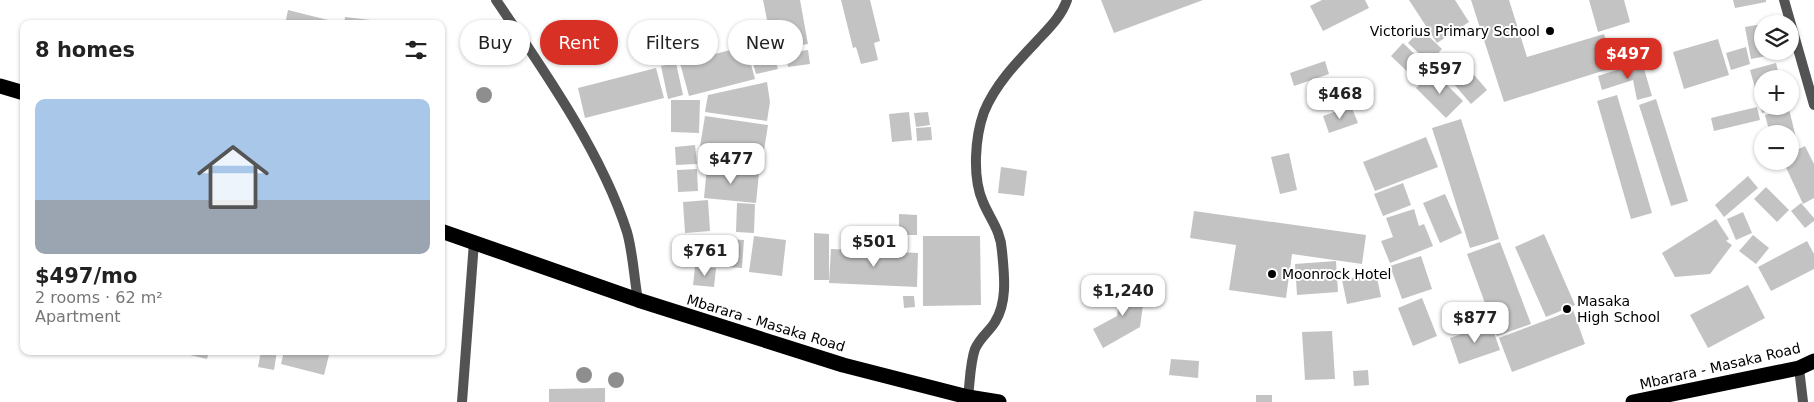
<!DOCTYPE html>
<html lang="en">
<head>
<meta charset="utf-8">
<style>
  body { margin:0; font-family:"DejaVu Sans",sans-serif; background:#f2f2f2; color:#222; height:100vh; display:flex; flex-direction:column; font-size:19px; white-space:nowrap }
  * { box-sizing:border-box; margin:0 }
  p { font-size:16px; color:#767676 }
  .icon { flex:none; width:28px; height:28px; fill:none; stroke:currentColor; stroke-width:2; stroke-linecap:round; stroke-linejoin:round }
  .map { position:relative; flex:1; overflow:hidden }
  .details { position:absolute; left:20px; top:20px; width:425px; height:335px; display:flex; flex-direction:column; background:#fff; border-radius:10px; box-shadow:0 1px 4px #0004 }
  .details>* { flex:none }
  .top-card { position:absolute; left:460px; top:20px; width:475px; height:45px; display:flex; gap:10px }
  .controls { position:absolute; left:1754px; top:15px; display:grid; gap:10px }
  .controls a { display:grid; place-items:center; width:45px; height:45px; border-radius:50%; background:#fff; box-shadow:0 1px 4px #0004; font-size:25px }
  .price { position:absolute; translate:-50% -42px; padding:0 11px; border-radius:10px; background:#fff; color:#222; font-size:16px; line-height:32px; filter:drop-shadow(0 1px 2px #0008) }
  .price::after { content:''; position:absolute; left:50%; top:30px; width:15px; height:11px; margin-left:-8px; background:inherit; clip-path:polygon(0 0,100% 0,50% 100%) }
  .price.current { background:#d93025; color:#fff }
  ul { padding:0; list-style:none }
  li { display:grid; align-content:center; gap:10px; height:265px; padding:0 15px }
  li span { display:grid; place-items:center; height:155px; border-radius:10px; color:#555 }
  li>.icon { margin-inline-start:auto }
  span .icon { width:90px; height:90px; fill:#fffc; stroke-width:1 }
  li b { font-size:21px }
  h2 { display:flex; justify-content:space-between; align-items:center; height:60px; padding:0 15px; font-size:21px }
  .pill { padding:0 18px; border-radius:22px; background:#fff; box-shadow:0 1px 4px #0004; font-size:18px; line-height:45px }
  .pill.current { background:#d93025; color:#fff }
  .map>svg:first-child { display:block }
  .building { fill:#c3c3c3 }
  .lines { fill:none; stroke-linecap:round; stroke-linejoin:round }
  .street { stroke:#535353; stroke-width:10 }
  .highway { stroke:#000; stroke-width:15 }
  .tree { fill:#8e8e8e }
  .poi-dot { fill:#000; stroke:#fff; stroke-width:2 }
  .labels { text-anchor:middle; stroke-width:4; stroke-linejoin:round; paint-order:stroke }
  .poi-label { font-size:14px; fill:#000; stroke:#fff; text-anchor:start }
  .street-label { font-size:14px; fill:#000; stroke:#fff }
</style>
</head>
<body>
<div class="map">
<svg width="1814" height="402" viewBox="0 0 1814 402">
  <rect width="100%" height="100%" fill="#fff"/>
  <!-- building -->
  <g class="building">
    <polygon points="763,0 800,0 808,44 773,50"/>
    <polygon points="841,0 870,0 880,41 874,43 878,60 861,64 856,47 853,48"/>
    <polygon points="1101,0 1203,0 1114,33"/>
    <polygon points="1322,0 1365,0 1369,8 1323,31 1310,6"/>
    <polygon points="1409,0 1455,0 1469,22 1437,43"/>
    <polygon points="1471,0 1509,0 1527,57 1604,34 1615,67 1504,102"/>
    <polygon points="1589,0 1624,0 1630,22 1598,32"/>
    <polygon points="1733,0 1766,0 1766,2 1735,8"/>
    <polygon points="288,10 332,21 331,24 285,24"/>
    <polygon points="345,17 397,23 397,24 344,24"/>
    <polygon points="1762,24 1762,51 1776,51 1777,54 1751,59 1745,27"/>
    <polygon points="1421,29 1442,49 1429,63 1408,43"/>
    <polygon points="1718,39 1729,75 1684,89 1673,52"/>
    <polygon points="1403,43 1429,68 1417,81 1391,56"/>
    <polygon points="746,46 755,79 689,96 680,63"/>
    <polygon points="1746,47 1750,64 1731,70 1726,53"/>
    <polygon points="808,50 810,64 788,67 786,53"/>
    <polygon points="773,54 778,69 756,74 752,60"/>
    <polygon points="1458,56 1487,90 1471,104 1441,69"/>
    <polygon points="1325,61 1329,74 1294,86 1290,73"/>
    <polygon points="1642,62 1652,96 1637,100 1633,80 1602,90 1598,76"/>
    <polygon points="676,63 683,95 668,99 661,66"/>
    <polygon points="1776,63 1780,79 1762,79 1762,106 1784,107 1762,113 1750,70"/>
    <polygon points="656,68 664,98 585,118 578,88"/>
    <polygon points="1434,72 1463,101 1446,118 1416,88"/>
    <polygon points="767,82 770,102 767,121 705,112 708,95"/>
    <polygon points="1617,95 1652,213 1631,219 1597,101"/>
    <polygon points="1656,99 1688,201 1671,206 1639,105"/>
    <polygon points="671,100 700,100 699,133 671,132"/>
    <polygon points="1351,106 1358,123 1329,133 1323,116"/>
    <polygon points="1757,107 1760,120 1714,131 1711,118"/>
    <polygon points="1789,109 1796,138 1790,139 1790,134 1770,134 1765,115"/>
    <polygon points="909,112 912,140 892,142 889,114"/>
    <polygon points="928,112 930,125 916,127 914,113"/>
    <polygon points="705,116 768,125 761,169 698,159"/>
    <polygon points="1461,119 1499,239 1470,248 1432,128"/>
    <polygon points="931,127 932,140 917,141 916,128"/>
    <polygon points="1426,137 1438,167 1375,191 1363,162"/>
    <polygon points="695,145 697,164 676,165 675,147"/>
    <polygon points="1805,146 1814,164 1814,198 1803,204 1783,161 1790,161 1790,153"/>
    <polygon points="1289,153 1297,190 1280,194 1271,157"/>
    <polygon points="707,167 759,173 756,203 704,198"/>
    <polygon points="1001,167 1027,171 1024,196 998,193"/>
    <polygon points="697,169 698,191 678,192 677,170"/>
    <polygon points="1748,176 1758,188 1724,217 1715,205"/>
    <polygon points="1403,183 1411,205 1383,216 1374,194"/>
    <polygon points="1766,187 1789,210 1777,222 1754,199"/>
    <polygon points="1445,194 1462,233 1440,243 1423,203"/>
    <polygon points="708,200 710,231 685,233 683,202"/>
    <polygon points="737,203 755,204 754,233 736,232"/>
    <polygon points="1801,203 1814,218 1814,221 1805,228 1791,211"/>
    <polygon points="1414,209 1419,226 1424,224 1433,246 1390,263 1381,241 1393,237 1386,218"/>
    <polygon points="1194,211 1366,235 1362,264 1292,254 1286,298 1229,290 1236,245 1190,238"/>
    <polygon points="1743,212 1752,233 1736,240 1727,219"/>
    <polygon points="899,214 917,215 917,235 899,235"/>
    <polygon points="1716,219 1729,239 1726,241 1732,245 1710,274 1675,277 1662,253"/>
    <polygon points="814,233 829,234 829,280 814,280"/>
    <polygon points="1544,234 1575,305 1546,317 1515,247"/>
    <polygon points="1753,235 1769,248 1756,264 1739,251"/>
    <polygon points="754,236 786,240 782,276 749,272"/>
    <polygon points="923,236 980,236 981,305 923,306"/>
    <polygon points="686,237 744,240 742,268 685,264"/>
    <polygon points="1807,241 1814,254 1814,269 1771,291 1758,267"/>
    <polygon points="1500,242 1531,324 1497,336 1467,254"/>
    <polygon points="831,249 918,253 917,287 829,283"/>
    <polygon points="1421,256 1432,289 1402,299 1390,266"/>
    <polygon points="1336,261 1338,292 1297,295 1295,264"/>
    <polygon points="695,267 716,268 714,287 693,285"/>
    <polygon points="1376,273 1381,297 1347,304 1342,280"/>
    <polygon points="1748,285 1765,318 1708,348 1690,315"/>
    <polygon points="1121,287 1145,290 1140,327 1103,348 1093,329 1117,316"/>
    <polygon points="903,296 914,296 915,307 904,308"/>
    <polygon points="1422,298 1437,336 1413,346 1398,308"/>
    <polygon points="1573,310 1585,344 1512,372 1499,338"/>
    <polygon points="1491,324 1500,350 1459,364 1450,338"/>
    <polygon points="1332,331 1335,379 1305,380 1302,332"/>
    <polygon points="191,351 209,351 207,359 190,355"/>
    <polygon points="261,351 277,351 274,370 258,367"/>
    <polygon points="284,351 308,354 309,351 330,351 324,375 281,364"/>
    <polygon points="1171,359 1199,361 1198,378 1169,375"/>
    <polygon points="1368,370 1369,385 1354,386 1353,371"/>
    <polygon points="605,388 605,402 549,402 549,389"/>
    <rect x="1256" y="395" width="16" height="7"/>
  </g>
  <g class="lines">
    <!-- street -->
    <g class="street">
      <path d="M496,0C543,69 602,153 627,232C633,253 634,278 638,300"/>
      <polyline points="1784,0 1814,105"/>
      <polyline points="1799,368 1803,402"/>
      <path d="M968,397C970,382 970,363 975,349C981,336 989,332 995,322C1008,302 1004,273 1002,251C1001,231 990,219 983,202C972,177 975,137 984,112C995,85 1016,63 1036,42C1049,28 1061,17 1067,0"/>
      <polyline points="462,402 474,242"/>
    </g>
    <!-- highway -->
    <g class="highway">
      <polyline points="0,86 24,93"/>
      <polyline points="441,231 638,300 843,365 968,397 999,402"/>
      <polyline points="1633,402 1799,368 1814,361"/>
    </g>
  </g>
  <!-- trees -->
  <g class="tree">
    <circle cx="484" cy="95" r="8"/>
    <circle cx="584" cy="375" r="8"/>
    <circle cx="616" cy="380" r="8"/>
  </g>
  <!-- markers -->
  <g class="poi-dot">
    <circle cx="1550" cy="31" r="5"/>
    <circle cx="1272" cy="274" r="5"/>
    <circle cx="1567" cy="309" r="5"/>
  </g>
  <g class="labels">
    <!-- poi labels -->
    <g class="poi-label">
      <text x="1540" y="36" text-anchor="end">Victorius Primary School</text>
      <text x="1282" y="279">Moonrock Hotel</text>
      <text x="1577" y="306">Masaka<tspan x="1577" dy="16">High School</tspan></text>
    </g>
    <!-- street labels -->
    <g class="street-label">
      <text transform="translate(766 323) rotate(17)" y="5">Mbarara - Masaka Road</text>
      <text transform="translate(1720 366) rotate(-13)" y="5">Mbarara - Masaka Road</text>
    </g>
  </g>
</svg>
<div class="controls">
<a><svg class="icon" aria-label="layers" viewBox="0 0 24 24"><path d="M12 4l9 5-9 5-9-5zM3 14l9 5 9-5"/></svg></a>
<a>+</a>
<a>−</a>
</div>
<b class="price current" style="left:1628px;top:80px">$497</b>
<b class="price" style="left:1440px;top:95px">$597</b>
<b class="price" style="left:1340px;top:120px">$468</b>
<b class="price" style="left:731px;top:185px">$477</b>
<b class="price" style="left:874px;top:268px">$501</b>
<b class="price" style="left:705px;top:277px">$761</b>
<b class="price" style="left:1123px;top:317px">$1,240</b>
<b class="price" style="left:1475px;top:344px">$877</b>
<div class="top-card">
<a class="pill">Buy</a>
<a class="pill current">Rent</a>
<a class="pill">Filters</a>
<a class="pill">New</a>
</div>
<section class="details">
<h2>8 homes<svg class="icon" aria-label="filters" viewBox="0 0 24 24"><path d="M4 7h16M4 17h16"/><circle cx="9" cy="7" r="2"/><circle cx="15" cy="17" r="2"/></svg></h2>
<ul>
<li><span style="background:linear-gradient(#a9c7e8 65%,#9aa5b1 0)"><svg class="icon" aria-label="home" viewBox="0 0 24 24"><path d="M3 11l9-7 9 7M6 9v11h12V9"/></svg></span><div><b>$497/mo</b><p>2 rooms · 62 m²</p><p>Apartment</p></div></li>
</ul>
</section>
</div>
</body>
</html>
